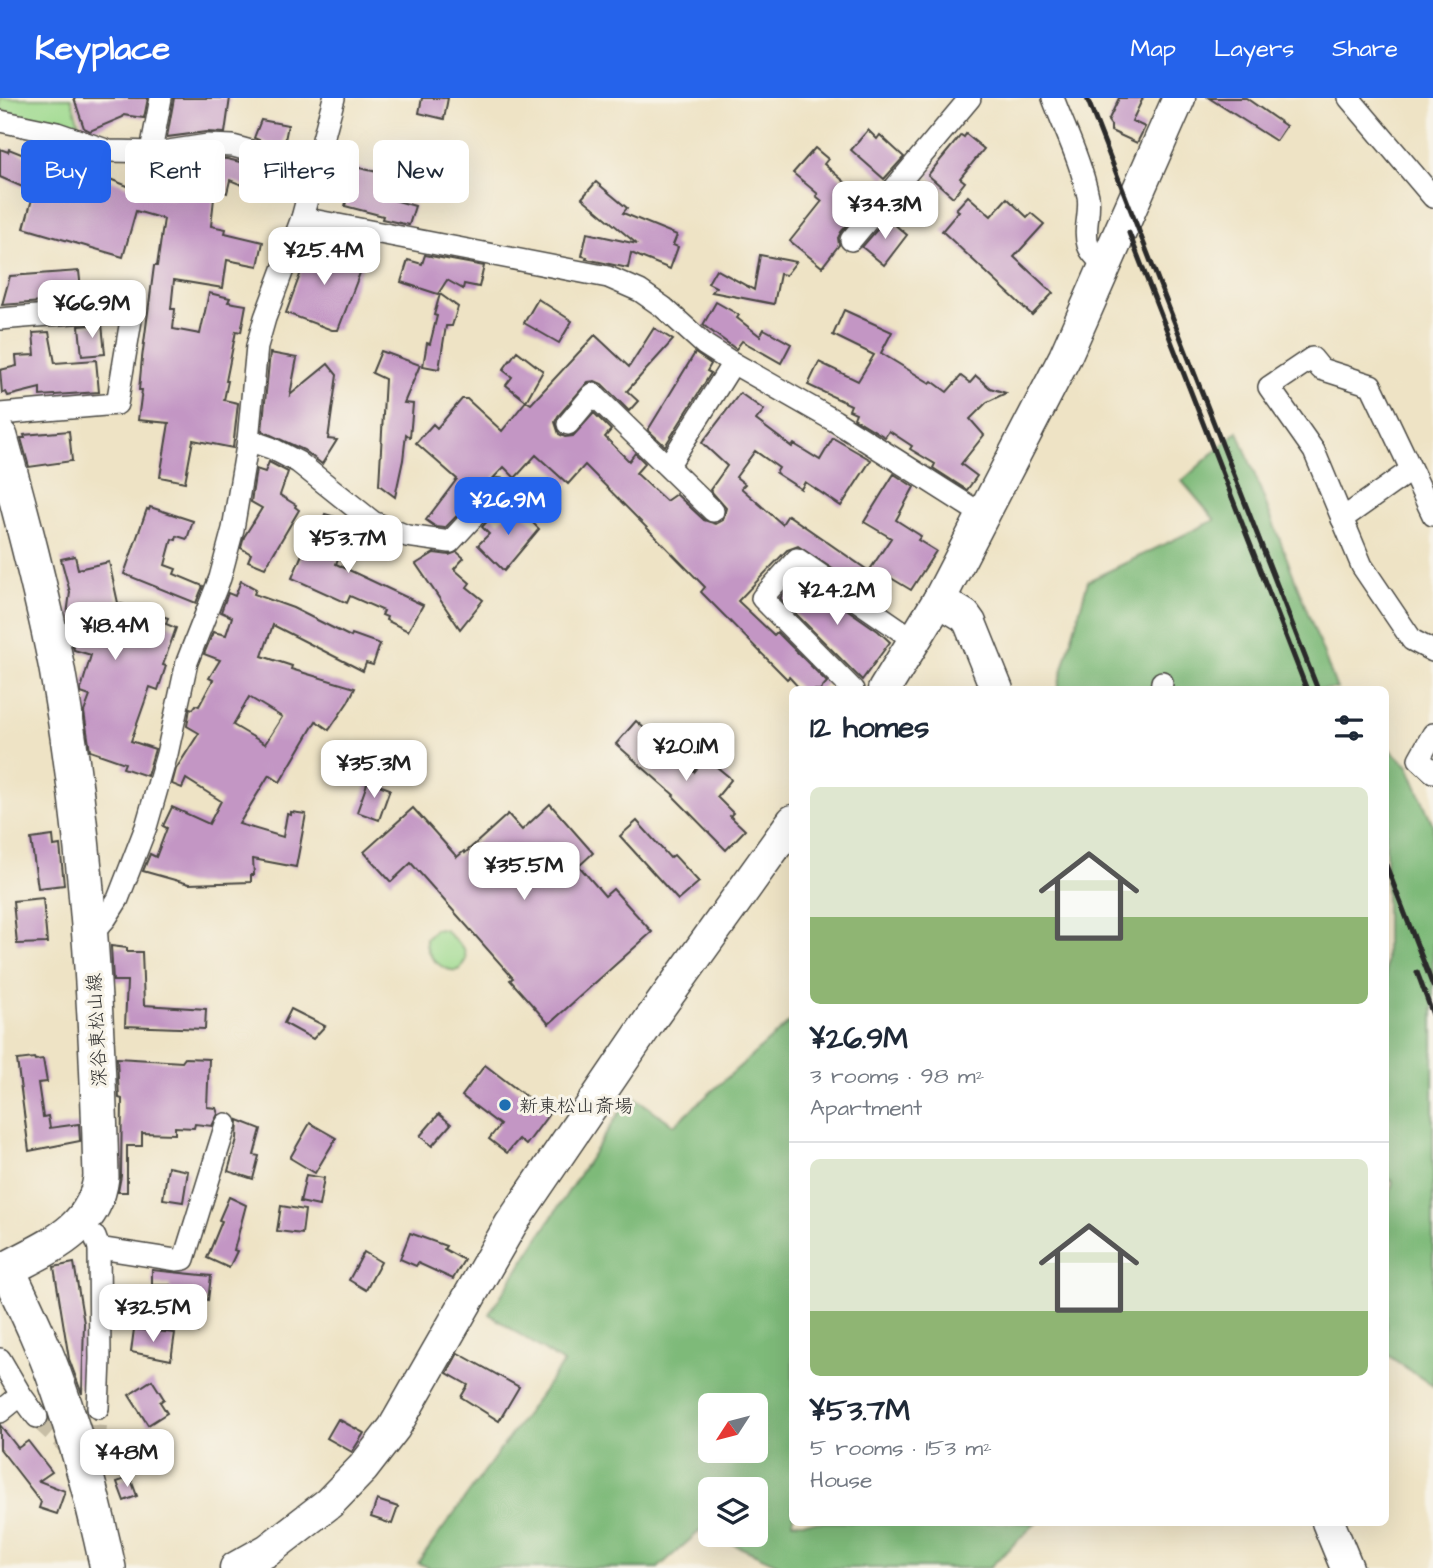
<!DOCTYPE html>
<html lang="en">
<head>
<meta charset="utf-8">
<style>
  body { margin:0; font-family:"Architects Daughter","Klee One",sans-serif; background:#f2f2f3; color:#1f2937; height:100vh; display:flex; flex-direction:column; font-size:26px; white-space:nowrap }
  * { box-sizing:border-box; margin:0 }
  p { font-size:23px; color:#747a83 }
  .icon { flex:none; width:38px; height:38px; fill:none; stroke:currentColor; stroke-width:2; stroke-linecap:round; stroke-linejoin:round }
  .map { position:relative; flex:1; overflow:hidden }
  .panel { position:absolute; left:789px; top:588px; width:600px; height:840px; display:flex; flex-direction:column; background:#fff; border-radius:10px; box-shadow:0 7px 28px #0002 }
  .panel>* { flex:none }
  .top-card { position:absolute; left:21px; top:42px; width:663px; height:63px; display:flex; gap:14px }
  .needle { width:46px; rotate:234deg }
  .fabs { position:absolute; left:698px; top:1295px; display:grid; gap:14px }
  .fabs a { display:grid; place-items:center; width:70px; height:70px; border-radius:10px; background:#fff; box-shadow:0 7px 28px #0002; font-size:35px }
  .price { position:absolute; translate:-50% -60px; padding:0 16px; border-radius:14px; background:#fff; color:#222; font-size:23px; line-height:46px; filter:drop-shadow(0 2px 4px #0008) }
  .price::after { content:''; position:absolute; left:50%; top:42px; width:21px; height:16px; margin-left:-10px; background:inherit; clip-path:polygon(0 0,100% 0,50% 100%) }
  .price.on { background:#2563eb; color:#fff }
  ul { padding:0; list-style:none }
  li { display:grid; align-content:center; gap:14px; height:371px; padding:0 21px }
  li+li { border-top:2px solid #e0e1e3 }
  li span { display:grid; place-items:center; height:217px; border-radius:10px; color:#555 }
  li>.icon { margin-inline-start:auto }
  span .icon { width:126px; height:126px; fill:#fffc; stroke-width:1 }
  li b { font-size:30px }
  h2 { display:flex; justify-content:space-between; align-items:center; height:84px; padding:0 21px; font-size:30px }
  .pill { padding:0 24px; border-radius:10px; background:#fff; box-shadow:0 7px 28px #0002; font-size:24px; line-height:63px }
  .pill.on { background:#2563eb; color:#fff }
  header { display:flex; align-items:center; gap:42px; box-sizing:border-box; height:98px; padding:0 35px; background:#2563eb; color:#fff }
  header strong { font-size:33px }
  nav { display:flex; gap:38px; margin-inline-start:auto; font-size:24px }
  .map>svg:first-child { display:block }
  .green { fill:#9eda8e; stroke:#64825c; stroke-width:2 }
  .forest { fill:#7eba79; stroke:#547252; stroke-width:2; fill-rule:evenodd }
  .building { fill:#c396c4; fill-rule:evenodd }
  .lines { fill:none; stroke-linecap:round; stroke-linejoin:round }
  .street-tunnel { stroke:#c7bea6; stroke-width:21; stroke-dasharray:21 10; stroke-linecap:butt }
  .street-casing { stroke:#484742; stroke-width:24 }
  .secondary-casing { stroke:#484742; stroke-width:35 }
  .primary-casing { stroke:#484742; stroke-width:38 }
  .street { stroke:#fff; stroke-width:21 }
  .secondary { stroke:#fff; stroke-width:32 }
  .primary { stroke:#fff; stroke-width:35 }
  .rail { stroke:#2b2b2b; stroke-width:5 }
  .poi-dot { fill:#1f6fb2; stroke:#f7f3e8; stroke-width:2.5 }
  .labels { text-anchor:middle; stroke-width:6; stroke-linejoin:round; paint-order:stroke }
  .street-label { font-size:19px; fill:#2b2b2b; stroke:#f7f3e8 }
  .poi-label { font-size:19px; fill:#2b2b2b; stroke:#f7f3e8; text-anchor:start }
</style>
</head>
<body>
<header>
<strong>Keyplace</strong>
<nav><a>Map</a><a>Layers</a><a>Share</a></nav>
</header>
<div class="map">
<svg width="1433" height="1470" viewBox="0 0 1433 1470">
  <rect width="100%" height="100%" fill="#f7f3e8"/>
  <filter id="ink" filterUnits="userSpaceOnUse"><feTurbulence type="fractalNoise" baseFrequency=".0143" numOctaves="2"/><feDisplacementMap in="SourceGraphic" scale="14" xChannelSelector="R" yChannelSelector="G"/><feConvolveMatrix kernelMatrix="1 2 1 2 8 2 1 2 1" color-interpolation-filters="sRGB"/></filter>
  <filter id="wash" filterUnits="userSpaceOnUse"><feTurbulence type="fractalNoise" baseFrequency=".00686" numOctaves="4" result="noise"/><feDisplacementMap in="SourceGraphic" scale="28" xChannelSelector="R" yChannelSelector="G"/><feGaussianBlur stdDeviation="1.57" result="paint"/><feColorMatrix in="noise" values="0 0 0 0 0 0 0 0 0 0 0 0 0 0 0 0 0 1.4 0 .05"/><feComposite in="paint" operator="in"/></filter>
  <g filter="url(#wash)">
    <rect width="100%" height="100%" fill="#eee3c5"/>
    <!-- green -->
    <g class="green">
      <polygon points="0,0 71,0 81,32 0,12"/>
      <path d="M435,831L445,832L464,851L466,861L460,871C445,877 424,858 426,841Z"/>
    </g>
    <!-- forest -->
    <g class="forest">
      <polygon points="1238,333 1337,591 1057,592 1088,483 1215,422 1182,383"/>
      <polygon points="1386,648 1408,668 1433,727 1433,1288 1386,1256 1386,1113 1393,1083 1386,1080"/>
      <path d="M793,921V1424L1036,1425L989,1470H786L713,1437H756V1391H710V1436L701,1432L658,1470H430L418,1465L563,1265L489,1216L631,997L674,1027ZM756,1307V1353H710V1307Z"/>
    </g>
    <g id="blocks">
      <!-- building -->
      <g class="building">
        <polygon points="74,0 148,0 144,20 124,17 123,19 90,33 84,30"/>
        <polygon points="174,0 230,0 225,35 206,34 167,39"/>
        <polygon points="422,0 448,0 444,21 419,15"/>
        <polygon points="1119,0 1143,0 1132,23 1145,29 1137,45 1111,33 1111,27 1108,23"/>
        <polygon points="1209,0 1246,0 1286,28 1276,43"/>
        <polygon points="261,22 288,27 283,52 254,40"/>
        <polygon points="868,32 877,41 880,37 904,59 884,81 851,52"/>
        <polygon points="966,36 984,51 960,80 965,84 953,99 928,77 961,37 964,39"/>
        <polygon points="815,50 828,61 824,66 867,103 841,134 838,140 839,147 822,169 790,143 822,103 816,98 818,96 793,75"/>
        <polygon points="0,51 8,54 9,51 46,66 64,70 64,66 82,70 130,89 172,101 183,64 209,60 227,61 249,66 282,79 274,100 230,82 227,95 215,91 211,128 226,131 225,135 263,144 258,168 227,162 223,190 174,182 171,211 175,211 173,231 200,236 209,195 230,200 228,204 246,207 241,234 236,233 226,283 228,283 224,302 238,305 233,350 193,342 185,384 160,379 169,325 138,322 142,292 139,292 142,260 154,168 157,168 164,121 136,113 123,159 24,130 34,94 0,79"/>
        <polygon points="355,69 386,76 385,79 392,80 387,100 415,108 409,127 382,121 383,118 345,108"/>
        <polygon points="596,84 627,110 623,115 677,137 673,147 678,149 670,171 631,155 628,170 586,161 587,159 582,158 587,135 637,146 582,100"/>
        <polygon points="968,98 991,118 1007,100 1027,119 1031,115 1044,126 1014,159 1053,195 1032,217 942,133 959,113 956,111"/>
        <polygon points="887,120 907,137 884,167 862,149"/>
        <polygon points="308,142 363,167 338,232 332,232 286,215 301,174 296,173"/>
        <polygon points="425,157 484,168 479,189 464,186 463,191 447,182 438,196 401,184 408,162 422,166"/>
        <polygon points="760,157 796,164 786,177 780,176 774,206 712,194 716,189 708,185 716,171 754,192"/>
        <polygon points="79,173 82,201 2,207 10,178"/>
        <polygon points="440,196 458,209 452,228 446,228 439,271 423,268 427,245 430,246 437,218 434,217"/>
        <polygon points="538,201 572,223 559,245 524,225"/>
        <polygon points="716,204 739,217 737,220 760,238 764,231 791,246 781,265 742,243 736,251 703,227"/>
        <polygon points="844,212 892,234 881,255 930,285 932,283 947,294 961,278 970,285 976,278 990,290 1006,295 987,304 970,321 984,337 961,366 977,378 967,392 933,370 935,366 910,351 912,348 889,333 885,339 854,320 856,315 849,312 851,307 808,287 819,264 858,283 874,257 833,237"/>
        <polygon points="102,226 105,256 82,258 79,228"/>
        <polygon points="654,230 673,242 627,293 638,303 629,313 602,286 595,283 588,284 558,318 555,324 559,336 565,339 573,338 594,315 611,332 605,339 629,363 635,355 645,365 636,375 666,403 676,396 704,422 716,426 723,422 726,410 710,392 727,368 702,345 740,295 764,312 756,322 792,349 794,346 820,362 833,340 871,362 841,408 805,384 801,391 776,375 779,370 755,353 736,379 745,386 741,390 782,426 788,417 869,473 891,440 864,424 894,376 914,389 896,422 921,438 918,442 936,453 911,492 891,480 878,501 798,448 787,452 738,503 774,537 777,534 827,584 820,592 801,592 789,579 787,581 701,494 705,489 585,367 568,386 536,357 515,380 504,369 445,430 436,429 426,422 457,381 416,345 433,326 437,330 462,301 467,301 502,333 526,303 506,287 512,279 503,272 517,253 543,273 526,303 531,306 595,237 629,269"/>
        <polygon points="49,234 55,265 96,262 99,294 40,298 40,290 8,298 6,294 2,295 0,272 17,268 16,258 35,257 33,235"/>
        <polygon points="381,253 420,267 404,305 413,306 410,339 406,336 403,362 395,399 379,387 385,281 372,275"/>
        <polygon points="270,255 297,260 290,297 328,266 337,277 328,341 337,342 322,366 304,352 262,333"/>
        <polygon points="695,255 711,266 707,273 711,275 665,348 648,332"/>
        <polygon points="69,333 72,363 29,369 21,340 25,340 24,337"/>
        <polygon points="269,364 288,374 280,397 296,407 295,409 299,412 265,470 248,463 251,456 241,450 244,439 262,410 251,404 256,371 265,374"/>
        <polygon points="515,407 539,431 504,473 478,447 489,436 482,429 492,418 499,424"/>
        <polygon points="150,409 193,423 187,441 177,438 176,442 172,441 165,467 176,471 174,476 203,488 196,505 124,476 147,411 149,412"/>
        <polygon points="325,416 352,424 336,466 423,507 408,533 386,522 387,519 382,517 384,513 350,498 347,505 292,480 316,423 321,426"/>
        <polygon points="457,454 464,460 454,471 470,485 467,489 483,502 460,531 416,466 434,455 449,457"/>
        <polygon points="75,458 78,471 109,464 118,505 168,520 166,526 176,530 163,567 166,568 158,592 150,589 131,643 155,651 147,678 123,670 125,665 90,653 84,614 90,598 81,595 81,591 91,557 74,552 72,544 78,523 70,522 70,517 67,517 70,494 61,461"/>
        <polygon points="799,478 878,533 890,544 862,582 780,500"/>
        <path d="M241,483L256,491L254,496L293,510L351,539L352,536L380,546L373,567L366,565L363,573L273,527L262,558L292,568L291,571L355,590L348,604L329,632L316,623L280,684L269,677L239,726L283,739L287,716L291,717V714L306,716L296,769L253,761L254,777H251V784L189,786L143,773L150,756L156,759L167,730L163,728L172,709L209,726L221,703L186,681L182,690L172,686L176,671L199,635L187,628L190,610L193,611L196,607L199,608L213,582L209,580L220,562L204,556L213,534L226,537L232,519L221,514L228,495L235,498ZM249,599L282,619L265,646L233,627Z"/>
        <polygon points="636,623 694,674 706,660 729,679 731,682 717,699 733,715 730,718 745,732 726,752 673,698 674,697 616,646"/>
        <polygon points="368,683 390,691 379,722 357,714"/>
        <polygon points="550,706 593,755 579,768 605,798 613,791 652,834 549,926 510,882 513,880 411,765 391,784 364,754 413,710 457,759 464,753 465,755 508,716 522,732"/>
        <polygon points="637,723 670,760 674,757 699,784 678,802 620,738"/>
        <polygon points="53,738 54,748 60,747 64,787 38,790 31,741"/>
        <polygon points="43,800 47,845 17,846 13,803"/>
        <polygon points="111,848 127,850 127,854 142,854 144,907 206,911 205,931 125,928 127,883 113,883"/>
        <polygon points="291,911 325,928 313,941 284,925"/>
        <polygon points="34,960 35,962 43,961 47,984 38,985 43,1019 48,1018 50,1030 79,1026 80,1043 29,1053 17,962"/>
        <polygon points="117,960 182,964 185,960 209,961 207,1009 216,1010 218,1016 212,1028 195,1026 194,1030 175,1029 175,1036 142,1035 142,1048 127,1048 127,1094 118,1094 121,1078 122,1001 119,1000"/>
        <polygon points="485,967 549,1016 526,1047 519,1041 507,1055 489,1041 500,1027 462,998"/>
        <polygon points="439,1016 451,1026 432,1048 420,1038"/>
        <polygon points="238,1022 261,1031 254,1057 259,1058 253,1081 228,1073 237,1041"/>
        <polygon points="310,1025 336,1040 315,1075 290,1060"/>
        <polygon points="168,1069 188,1073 183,1104 163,1101"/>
        <polygon points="306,1077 324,1080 319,1108 300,1104"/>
        <polygon points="229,1099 246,1107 234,1152 237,1153 229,1170 207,1160 222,1123 219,1122"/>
        <polygon points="281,1108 305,1112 302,1136 277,1133"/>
        <polygon points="410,1135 446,1148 444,1151 464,1162 453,1181 418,1165 416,1168 400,1161"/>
        <polygon points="364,1154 381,1164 366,1192 349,1182"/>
        <polygon points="74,1165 84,1225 82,1296 69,1261 54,1169"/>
        <polygon points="152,1172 211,1178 208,1202 203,1201 198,1234 164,1229 170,1187 152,1187"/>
        <polygon points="134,1231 175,1235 171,1262 131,1254"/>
        <polygon points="458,1255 519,1289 499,1323 461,1299 468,1287 447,1275"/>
        <polygon points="152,1282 164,1301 160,1304 167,1315 148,1327 129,1297"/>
        <polygon points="338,1321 364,1335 352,1354 327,1340"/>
        <polygon points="0,1327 18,1350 28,1343 52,1374 39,1383 65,1393 57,1416 39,1410 41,1404 0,1351"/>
        <polygon points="130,1379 137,1398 124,1403 117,1384"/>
        <polygon points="377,1402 398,1409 392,1426 371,1419"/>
      </g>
    </g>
  </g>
  <g filter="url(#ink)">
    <use href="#blocks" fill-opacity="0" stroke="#484742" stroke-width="2"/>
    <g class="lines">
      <!-- street-tunnel -->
      <polyline class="street-tunnel" points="37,1319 70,1349 86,1346 96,1333 98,1310"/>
      <!-- street casing -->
      <g class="street-casing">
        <g id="street">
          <path d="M1053,0C1065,32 1081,64 1088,98C1091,114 1083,132 1088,147C1091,156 1099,162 1106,167"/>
          <polyline points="1349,0 1433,99"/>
          <polyline points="0,23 57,35 109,53 162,54 208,47 233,48 251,53 314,78"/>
          <polyline points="151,53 161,0"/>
          <polyline points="302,120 608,179 640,193 663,209 705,247 733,265 835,323 983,417"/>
          <polyline points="851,142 970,0"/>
          <polyline points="0,221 133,210 117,306 0,316"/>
          <polyline points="568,326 593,296 713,413"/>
          <polyline points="248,342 271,350 298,364 373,424 407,438 450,444 499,391"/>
          <polyline points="668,368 733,265"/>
          <polyline points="1433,417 1371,287 1321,271 1312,260 1269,289 1314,353 1362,468 1412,542 1433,553"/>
          <polyline points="1342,421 1411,372"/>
          <polyline points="853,592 762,500 797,461 916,543"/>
          <polyline points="1161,592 1162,584"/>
          <polyline points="1433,636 1419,661 1433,674"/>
          <polyline points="91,837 106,820 118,801 146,729 167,656 187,564 220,480 233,431 248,342 257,248 265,220 302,120 334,0"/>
          <polyline points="95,1139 99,1150 100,1261 98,1310"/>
          <polyline points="99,1150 176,1162 184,1161 226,1026"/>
          <polyline points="0,1261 21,1297 0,1314"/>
          <polyline points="21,1297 37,1319"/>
        </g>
      </g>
      <!-- secondary casing -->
      <g class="secondary-casing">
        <g id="secondary">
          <polyline points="939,502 965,518 970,525 997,592"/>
          <polyline points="884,592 939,502 1065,259 1179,0"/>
          <polyline points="1328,1424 1347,1470"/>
          <polyline points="236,1470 268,1452 329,1405 363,1370 394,1330 511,1126 650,922 793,723"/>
        </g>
      </g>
      <!-- primary casing -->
      <g class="primary-casing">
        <path id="primary" d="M0,339C21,415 42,493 57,571C87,739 97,909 101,1079C95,1132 48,1149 7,1171C25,1209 44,1248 58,1289C79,1348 95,1409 108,1470"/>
      </g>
      <!-- street -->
      <use href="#street" class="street"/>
      <!-- secondary -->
      <use href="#secondary" class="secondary"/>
      <!-- primary -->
      <use href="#primary" class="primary"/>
      <!-- rail -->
      <g class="rail">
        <polyline points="1087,0 1318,592"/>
        <polyline points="1129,135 1307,592"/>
        <polyline points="1386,767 1433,888"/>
        <polyline points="1417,874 1433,917"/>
      </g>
    </g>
  </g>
  <!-- markers -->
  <circle class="poi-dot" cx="505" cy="1007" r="7"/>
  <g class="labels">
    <!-- street labels -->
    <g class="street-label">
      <text transform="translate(96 932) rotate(-93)" y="7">深谷東松山線</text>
    </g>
    <!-- poi labels -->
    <g class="poi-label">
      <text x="519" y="1014">新東松山斎場</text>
    </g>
  </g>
</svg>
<div class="fabs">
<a><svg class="needle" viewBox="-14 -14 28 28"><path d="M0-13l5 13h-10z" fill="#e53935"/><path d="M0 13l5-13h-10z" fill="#747a83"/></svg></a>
<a><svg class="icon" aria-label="layers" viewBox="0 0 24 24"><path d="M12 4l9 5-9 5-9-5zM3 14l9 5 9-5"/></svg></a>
</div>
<b class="price" style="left:885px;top:143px">¥34.3M</b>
<b class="price" style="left:324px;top:189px">¥25.4M</b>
<b class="price" style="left:92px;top:242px">¥66.9M</b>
<b class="price on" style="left:508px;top:439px">¥26.9M</b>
<b class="price" style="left:348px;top:477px">¥53.7M</b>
<b class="price" style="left:837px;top:529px">¥24.2M</b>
<b class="price" style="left:115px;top:564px">¥18.4M</b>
<b class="price" style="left:686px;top:685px">¥20.1M</b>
<b class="price" style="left:374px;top:702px">¥35.3M</b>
<b class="price" style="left:524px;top:804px">¥35.5M</b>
<b class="price" style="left:153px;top:1246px">¥32.5M</b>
<b class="price" style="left:127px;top:1391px">¥48M</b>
<div class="top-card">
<a class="pill on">Buy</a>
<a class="pill">Rent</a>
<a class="pill">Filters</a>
<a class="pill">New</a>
</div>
<section class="panel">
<h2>12 homes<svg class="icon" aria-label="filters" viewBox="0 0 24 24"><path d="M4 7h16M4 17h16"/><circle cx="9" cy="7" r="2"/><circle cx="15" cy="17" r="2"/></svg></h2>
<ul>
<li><span style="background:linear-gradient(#dfe7d0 60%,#8fb573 0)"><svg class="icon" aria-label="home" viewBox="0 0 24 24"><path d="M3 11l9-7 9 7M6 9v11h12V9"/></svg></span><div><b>¥26.9M</b><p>3 rooms · 98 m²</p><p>Apartment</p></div></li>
<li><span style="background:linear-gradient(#dfe7d0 70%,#8fb573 0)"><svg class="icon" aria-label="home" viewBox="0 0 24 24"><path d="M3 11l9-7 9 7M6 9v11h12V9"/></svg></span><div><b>¥53.7M</b><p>5 rooms · 153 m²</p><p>House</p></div></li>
</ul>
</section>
</div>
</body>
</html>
